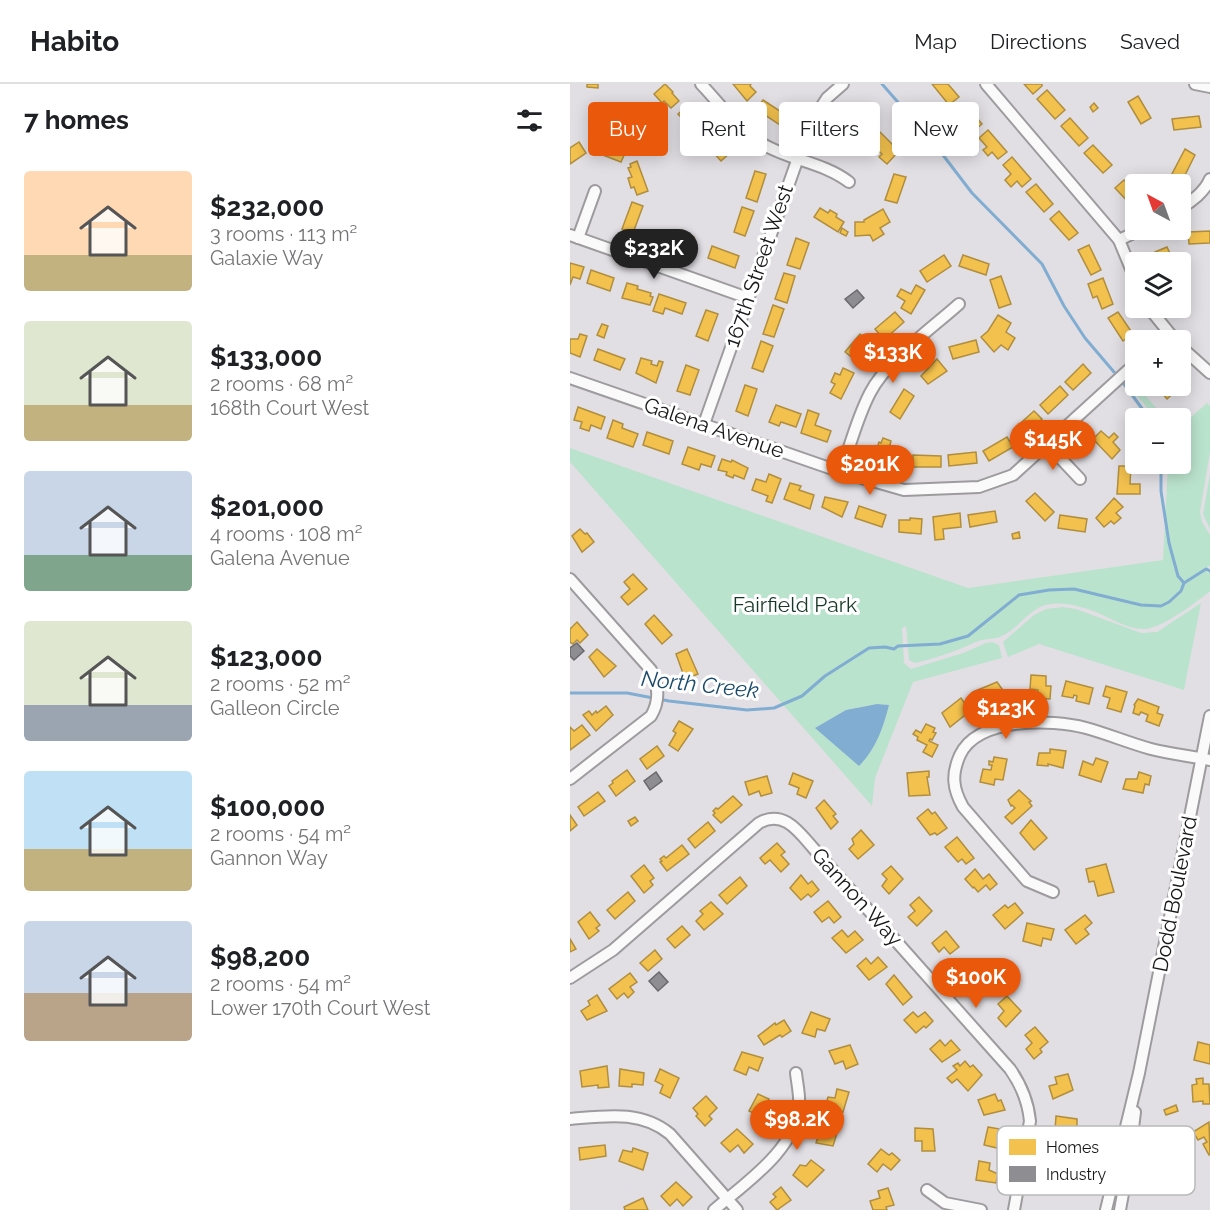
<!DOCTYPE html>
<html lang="en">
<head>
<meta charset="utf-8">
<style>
  body { margin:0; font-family:Raleway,sans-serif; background:#f6f6f6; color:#202124; height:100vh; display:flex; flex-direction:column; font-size:22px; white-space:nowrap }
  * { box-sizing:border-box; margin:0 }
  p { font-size:20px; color:#757577 }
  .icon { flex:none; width:33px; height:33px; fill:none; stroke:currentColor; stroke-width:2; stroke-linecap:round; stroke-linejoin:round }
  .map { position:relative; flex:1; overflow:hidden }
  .sheet { display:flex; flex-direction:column; background:#fff; width:570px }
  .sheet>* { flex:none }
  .guide { position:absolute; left:18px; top:18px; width:531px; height:54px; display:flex; gap:12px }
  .needle { width:39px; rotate:319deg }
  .fabs { position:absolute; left:555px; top:90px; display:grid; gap:12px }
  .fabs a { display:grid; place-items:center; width:66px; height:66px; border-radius:6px; background:#fff; box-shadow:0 3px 15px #0003; font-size:30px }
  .price { position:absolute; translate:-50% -51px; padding:0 14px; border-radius:21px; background:#ea580c; color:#fff; font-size:20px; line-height:39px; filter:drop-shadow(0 2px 3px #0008) }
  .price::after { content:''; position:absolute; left:50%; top:36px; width:18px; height:14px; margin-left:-9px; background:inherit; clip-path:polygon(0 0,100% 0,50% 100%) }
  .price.selected { background:#222; color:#fff }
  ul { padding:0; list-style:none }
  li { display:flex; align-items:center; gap:18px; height:150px; padding:0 24px }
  li span { display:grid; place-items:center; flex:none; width:168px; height:120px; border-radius:6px; color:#555 }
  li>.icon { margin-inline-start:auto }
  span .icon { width:72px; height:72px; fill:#fffc; stroke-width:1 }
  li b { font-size:26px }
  h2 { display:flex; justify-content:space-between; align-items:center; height:72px; padding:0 24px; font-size:26px }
  .tag { padding:0 21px; border-radius:6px; background:#fff; box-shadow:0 3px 15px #0003; font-size:21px; line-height:54px }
  .tag.selected { background:#ea580c; color:#fff }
  header { display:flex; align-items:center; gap:36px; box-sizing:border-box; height:84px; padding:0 30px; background:#fff; border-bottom:2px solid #e0e0e0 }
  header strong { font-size:28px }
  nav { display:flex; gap:33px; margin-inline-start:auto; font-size:21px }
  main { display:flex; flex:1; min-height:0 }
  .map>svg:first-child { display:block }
  .green { fill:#bae3cd; fill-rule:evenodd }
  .water { fill:#80add1 }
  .homes { fill:#f2c14e; stroke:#b08e3e; stroke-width:1.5 }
  .industry { fill:#8d8d92; stroke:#6a696d; stroke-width:1.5 }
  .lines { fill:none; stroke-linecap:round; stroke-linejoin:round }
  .stream { stroke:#80add1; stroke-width:3 }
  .minor-casing { stroke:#9d9b9e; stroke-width:14 }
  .minor { stroke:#fbfafb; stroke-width:10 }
  .labels { text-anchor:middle; stroke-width:6; stroke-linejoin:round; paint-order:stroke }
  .street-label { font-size:21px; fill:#171618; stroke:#fff }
  .park-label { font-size:21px; fill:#173927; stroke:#fff }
  .water-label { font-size:22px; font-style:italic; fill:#184a6c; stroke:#fff }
  .key { fill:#fff; stroke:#b9b9ba; stroke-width:1.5 }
  .key-label { font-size:16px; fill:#171618 }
</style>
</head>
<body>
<header>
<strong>Habito</strong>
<nav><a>Map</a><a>Directions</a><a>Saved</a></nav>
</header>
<main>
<section class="sheet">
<h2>7 homes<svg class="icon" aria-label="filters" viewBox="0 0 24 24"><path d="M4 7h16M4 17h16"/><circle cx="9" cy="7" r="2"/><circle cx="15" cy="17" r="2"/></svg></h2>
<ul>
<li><span style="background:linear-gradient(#ffd9b3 70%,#c2b280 0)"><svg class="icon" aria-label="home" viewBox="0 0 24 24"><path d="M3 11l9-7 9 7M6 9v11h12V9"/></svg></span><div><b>$232,000</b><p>3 rooms · 113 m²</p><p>Galaxie Way</p></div></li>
<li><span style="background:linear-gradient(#dfe7d0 70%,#c2b280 0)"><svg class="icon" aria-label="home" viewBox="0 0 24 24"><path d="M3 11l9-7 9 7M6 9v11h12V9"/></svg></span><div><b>$133,000</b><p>2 rooms · 68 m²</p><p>168th Court West</p></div></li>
<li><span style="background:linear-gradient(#c9d6e8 70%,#7fa58c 0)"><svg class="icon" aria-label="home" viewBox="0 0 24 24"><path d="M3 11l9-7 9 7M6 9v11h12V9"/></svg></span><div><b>$201,000</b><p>4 rooms · 108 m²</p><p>Galena Avenue</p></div></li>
<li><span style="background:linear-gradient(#dfe7d0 70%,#9aa5b1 0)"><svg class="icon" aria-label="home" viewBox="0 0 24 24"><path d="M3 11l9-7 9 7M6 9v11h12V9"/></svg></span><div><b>$123,000</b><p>2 rooms · 52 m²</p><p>Galleon Circle</p></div></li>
<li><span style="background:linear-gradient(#bfe0f5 65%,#c2b280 0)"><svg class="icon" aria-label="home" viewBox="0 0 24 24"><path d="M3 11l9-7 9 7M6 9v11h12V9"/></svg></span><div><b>$100,000</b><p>2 rooms · 54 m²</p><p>Gannon Way</p></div></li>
<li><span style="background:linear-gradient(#c9d6e8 60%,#b9a48a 0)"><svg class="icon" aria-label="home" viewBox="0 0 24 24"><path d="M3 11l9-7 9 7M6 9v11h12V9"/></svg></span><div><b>$98,200</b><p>2 rooms · 54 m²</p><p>Lower 170th Court West</p></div></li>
</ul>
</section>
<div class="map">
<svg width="640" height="1126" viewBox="0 0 640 1126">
  <rect width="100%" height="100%" fill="#e2dfe4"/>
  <!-- green -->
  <g class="green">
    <polygon points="560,294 595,334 586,334 556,299"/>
    <path d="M637,319L640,322V368L630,428L632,438L640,451V482H638L637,489L640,487V507C627,518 590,546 573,545C557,545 540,534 526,528C512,523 496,518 481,520C460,522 451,543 432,552C424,556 414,554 406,558C386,567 367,574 345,579L339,576L336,542L332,544L334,579L341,585L393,569L416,559L422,558L429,561L432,574L343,598L305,694L302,722L0,378V364L398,504L593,476L598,380H610L611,342ZM307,620L319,621L266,660L246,644L276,626Z"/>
    <polygon points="640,390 640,445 633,430"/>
    <polygon points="631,519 614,606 469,560 438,573 433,558 464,531 476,525 493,523 506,525 571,549 587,548"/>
  </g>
  <!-- water -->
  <path class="water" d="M307,620L319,621C313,644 306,665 289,682L245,644L276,626Z"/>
  <!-- homes -->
  <g class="homes">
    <polygon points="17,0 28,0 28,4 17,3"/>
    <polygon points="95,0 103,8 102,9 109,17 101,24 94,17 92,19 84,10"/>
    <polygon points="163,0 181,0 180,2 186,8 177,17"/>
    <polygon points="362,0 378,0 389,13 379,21"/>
    <polygon points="454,0 472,0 472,2 463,10"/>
    <polygon points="477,6 495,26 485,35 467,15"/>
    <polygon points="568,12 581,34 571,40 558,18"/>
    <polygon points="193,16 216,31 210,41 186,25"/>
    <polygon points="394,19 412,40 398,52 394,47 399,43 385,27"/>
    <polygon points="524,19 528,24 523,28 520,23"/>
    <polygon points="117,22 134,41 126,49 108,30"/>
    <polygon points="629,32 631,43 604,46 602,35"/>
    <polygon points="500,34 518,54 509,62 491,42"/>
    <polygon points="266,46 289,50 288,61 265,61"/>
    <polygon points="418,46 437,68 428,75 422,68 418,72 413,66 417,63 409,54"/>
    <polygon points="310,48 329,67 317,80 309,73 312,70 300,59"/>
    <polygon points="142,49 160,69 151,77 133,57"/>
    <polygon points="29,57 56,67 51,78 25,68"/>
    <polygon points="9,58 16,69 0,80 0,64"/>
    <polygon points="523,61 542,81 533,89 514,69"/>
    <polygon points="615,65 625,71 613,95 602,90"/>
    <polygon points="442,73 461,95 452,103 447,97 441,103 435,96 441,90 433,81"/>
    <polygon points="67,77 78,107 67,111 64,103 61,104 58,94 62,93 58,84 61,83 60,80"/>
    <polygon points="185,87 196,90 187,118 176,114"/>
    <polygon points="324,90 336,93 327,119 315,116"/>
    <polygon points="554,96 566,108 566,121 563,123 545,104"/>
    <polygon points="466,100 483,120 474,128 456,108"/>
    <polygon points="62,118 73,122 63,149 52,145"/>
    <polygon points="172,123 184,127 175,152 164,148"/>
    <polygon points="250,124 258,129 260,126 267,130 266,133 274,138 268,148 244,133"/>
    <polygon points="313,125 320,138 310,144 314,150 303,157 300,151 285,152 285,138 294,138 294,136"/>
    <polygon points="489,127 508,149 499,156 480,135"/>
    <polygon points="272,144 278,148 276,152 270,149"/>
    <polygon points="102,147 124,153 119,168 98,158"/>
    <polygon points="640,147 640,159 619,160 618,148"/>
    <polygon points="226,154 239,159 230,185 217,181"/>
    <polygon points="519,161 531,186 521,191 508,166"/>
    <polygon points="142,162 169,172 165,184 138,174"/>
    <polygon points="597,163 604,178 590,178 585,168"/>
    <polygon points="374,171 381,182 357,198 350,187"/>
    <polygon points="393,171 419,180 416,191 389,182"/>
    <polygon points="0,179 14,183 10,195 3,193 0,201"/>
    <polygon points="21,186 44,194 40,207 17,199"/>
    <polygon points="214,189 225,192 217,219 205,215"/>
    <polygon points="431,192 441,220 429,224 420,196"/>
    <polygon points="533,194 543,220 532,225 527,212 523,214 518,200"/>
    <polygon points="57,199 68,202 67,205 81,209 80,212 83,213 80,221 52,214"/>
    <polygon points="346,201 355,206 341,230 331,224 335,217 327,212 331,205 341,210"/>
    <polygon points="89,210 116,219 112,230 95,224 93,230 83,227"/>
    <polygon points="203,221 214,225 204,253 193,250"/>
    <polygon points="136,226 148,230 138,257 126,252"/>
    <polygon points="325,228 334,238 314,256 305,245"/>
    <polygon points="548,228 563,250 553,257 538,234"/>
    <polygon points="428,231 441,239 436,248 445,254 438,266 431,261 424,268 411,253 418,247"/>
    <polygon points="32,240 38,242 34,254 27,251"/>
    <polygon points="10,250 17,252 10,273 0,269 0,255 8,255"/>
    <polygon points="290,250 306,263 297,273 291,267 284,275 275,268"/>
    <polygon points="406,256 409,268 383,275 379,263"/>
    <polygon points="191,257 203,262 193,288 182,284"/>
    <polygon points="28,265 55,275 50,286 24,276"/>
    <polygon points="71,274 82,277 81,280 87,282 89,277 93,278 86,299 66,289"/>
    <polygon points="367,275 377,287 358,300 351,292"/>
    <polygon points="513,280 521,289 503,306 495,298"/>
    <polygon points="116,281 129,286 120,311 107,307"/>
    <polygon points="273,284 284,289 271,315 260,309 265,300 261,298 265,289 270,291"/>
    <polygon points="175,301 187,305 178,332 166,327"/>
    <polygon points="610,301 611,302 597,315 592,309 590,311 582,302"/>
    <polygon points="490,302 498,311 478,330 470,321"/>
    <polygon points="334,305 344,312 330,335 320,328"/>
    <polygon points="206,321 231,330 226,343 211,338 209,342 199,338"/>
    <polygon points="8,323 35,333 31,345 21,341 19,347 10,344 12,338 4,336"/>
    <polygon points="238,326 249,330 245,341 261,347 257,358 231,349"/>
    <polygon points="464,327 472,335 451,355 443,346"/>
    <polygon points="43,336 53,340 52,344 68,350 63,363 37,354"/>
    <polygon points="531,347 539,354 544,349 548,353 543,358 550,366 542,375 523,355"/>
    <polygon points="77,348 103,357 99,370 73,361"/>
    <polygon points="437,353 443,363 419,377 413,367"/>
    <polygon points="313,354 321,357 319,365 329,369 326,380 304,373 309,358 311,359"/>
    <polygon points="118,363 145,372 141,383 131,380 129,386 112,380"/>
    <polygon points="406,368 407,379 379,382 378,371"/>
    <polygon points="343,371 371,372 371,383 343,383"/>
    <polygon points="152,375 161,378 162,376 178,384 174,395 164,391 163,394 156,391 157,388 148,386"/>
    <polygon points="549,382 561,382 560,400 570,400 570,410 547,410"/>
    <polygon points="199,390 211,395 202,419 196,417 198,412 182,406 186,395 196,398"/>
    <polygon points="220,399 231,402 229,406 244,411 240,425 214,415"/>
    <polygon points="465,409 484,428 475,437 456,417"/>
    <polygon points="255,413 278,418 272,433 252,423"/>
    <polygon points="544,414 553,423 546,429 551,434 544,440 541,437 534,443 526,434"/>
    <polygon points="289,422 316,431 312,443 285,434"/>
    <polygon points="425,427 427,438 400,443 398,431"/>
    <polygon points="390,429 391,443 373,445 374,455 365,456 363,433"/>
    <polygon points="490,431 517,435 515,448 488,444"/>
    <polygon points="340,434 352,435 351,450 329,448 329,436 340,436"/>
    <polygon points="10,445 15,450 17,449 24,458 12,468 2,452"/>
    <polygon points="449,448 450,454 443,455 442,450"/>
    <polygon points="63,490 77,505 58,521 51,513 60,505 54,498"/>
    <polygon points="84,531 102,551 92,560 75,540"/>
    <polygon points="7,538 18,551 10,559 7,556 3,560 0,558 0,545"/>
    <polygon points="27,565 46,582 34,593 19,573"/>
    <polygon points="117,565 128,590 115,595 106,570"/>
    <polygon points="461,591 476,592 476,602 481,602 480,615 467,614 468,606 460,605"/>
    <polygon points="496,597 523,604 519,620 506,617 507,612 504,611 503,614 492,612"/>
    <polygon points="427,598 435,609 425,615 424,612 420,614 423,619 410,623 403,608"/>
    <polygon points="536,602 557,608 551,628 537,624 540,614 533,612"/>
    <polygon points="391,614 400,627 380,643 372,629"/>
    <polygon points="568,615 589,623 587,629 593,631 589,642 576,637 578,631 571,628 569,631 563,629 565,622 564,621"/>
    <polygon points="36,622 43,631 26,647 13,631 19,627 22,631 26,627 27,629"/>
    <polygon points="109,637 123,645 108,667 99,661 106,649 103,647"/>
    <polygon points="356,640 365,644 363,648 366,649 362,656 360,655 359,657 368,661 362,673 353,668 357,661 347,656 348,653 343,650 346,646 351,649"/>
    <polygon points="12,641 20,651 0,666 0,643 4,647"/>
    <polygon points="87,662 94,672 77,685 70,675"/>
    <polygon points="480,665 496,667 493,684 478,680 478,682 467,681 469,669 480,669"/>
    <polygon points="424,673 437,675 433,696 425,695 424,701 410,698 413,685 421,686 422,681 419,681 419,677 423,678"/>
    <polygon points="526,674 538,678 531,698 509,691 513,677 523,681"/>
    <polygon points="57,686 65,697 46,712 39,702 43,699 42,697"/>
    <polygon points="359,687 359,693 357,693 360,711 339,712 337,689"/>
    <polygon points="569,688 581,692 579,701 575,700 573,709 553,705 556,695 567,695"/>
    <polygon points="223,689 243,697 236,714 227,710 229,704 219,700"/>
    <polygon points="197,692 202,709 191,712 189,707 179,711 175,698"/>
    <polygon points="449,706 461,717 459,718 462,722 442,740 435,733 445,724 442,721 441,722 438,716"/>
    <polygon points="28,708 35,717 14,732 8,723"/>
    <polygon points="163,712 172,721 151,739 143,731 145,729 143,727 146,724 148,725"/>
    <polygon points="254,716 266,730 263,732 268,738 261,745 246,724"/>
    <polygon points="358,725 362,730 365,728 377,744 367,751 365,749 360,751 347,734"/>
    <polygon points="0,731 7,741 0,747"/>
    <polygon points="65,733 68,737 61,742 58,737"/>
    <polygon points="461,736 477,754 464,766 450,749"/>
    <polygon points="138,738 145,747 125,764 118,755"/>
    <polygon points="291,746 304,761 288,775 279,765 284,760 282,755"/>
    <polygon points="387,753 404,774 396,780 392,775 388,778 375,763"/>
    <polygon points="207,759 215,768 211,771 219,780 211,788 200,776 195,780 190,774"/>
    <polygon points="112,761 119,770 97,787 90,778 92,777 90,775 94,772 96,774"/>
    <polygon points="536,780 544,808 528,812 524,797 519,798 516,785"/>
    <polygon points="74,781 84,794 80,797 83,801 74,809 61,792"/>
    <polygon points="321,782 333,795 319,810 312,802 317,795 312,790"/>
    <polygon points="405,785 413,795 419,790 427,800 420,806 416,801 408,808 404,803 403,804 395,795"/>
    <polygon points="231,791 238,800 242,797 249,806 241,813 238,810 231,816 220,804"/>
    <polygon points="170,793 177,802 157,820 149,811"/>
    <polygon points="58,808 65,817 45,835 37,826"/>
    <polygon points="349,813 362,827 347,842 338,833 345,827 340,821"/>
    <polygon points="258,817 271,833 264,839 259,833 252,838 244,828"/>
    <polygon points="141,818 153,830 134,846 126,837 133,830 130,827"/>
    <polygon points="445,819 453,829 435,845 423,831 435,821 438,824"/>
    <polygon points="20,828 30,841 26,844 29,847 19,855 8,838"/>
    <polygon points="515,831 522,839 515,845 519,850 506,860 495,846"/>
    <polygon points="457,839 484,845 481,856 473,854 471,862 453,857"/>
    <polygon points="112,842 120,851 105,864 97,855"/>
    <polygon points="272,846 278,853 285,847 293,856 276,869 262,854"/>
    <polygon points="376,847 389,863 380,870 374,863 369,868 362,859"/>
    <polygon points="0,855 6,865 0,868"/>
    <polygon points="85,866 92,875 78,887 70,879"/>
    <polygon points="308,873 317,883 299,896 287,882 296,874 301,880"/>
    <polygon points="405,880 419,898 410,906 402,897 398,901 390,892"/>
    <polygon points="60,889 67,898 60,903 64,908 58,914 54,909 47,915 39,905"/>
    <polygon points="324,891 342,913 333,921 316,900"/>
    <polygon points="27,911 37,927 17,936 11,927 20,921 18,917"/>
    <polygon points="437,912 451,927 436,943 428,934 434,927 428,920"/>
    <polygon points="241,928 260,935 255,947 247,945 245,953 232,949"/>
    <polygon points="343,928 348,933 355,928 363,937 356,944 354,942 346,949 334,936"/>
    <polygon points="214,936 221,947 212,953 210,951 194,961 188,952 205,939 206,941"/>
    <polygon points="465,943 478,958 470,965 472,968 464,975 456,965 462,959 455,951"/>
    <polygon points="370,956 375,962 381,956 390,966 372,978 360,965"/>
    <polygon points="628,958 640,961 640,980 624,976"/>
    <polygon points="280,961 288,980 276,985 273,977 265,980 259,967"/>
    <polygon points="172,968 193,974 188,987 179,983 176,991 164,986"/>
    <polygon points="395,977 400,983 403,981 412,991 398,1007 387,995 382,999 377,994 387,986 383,982 388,979 390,982"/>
    <polygon points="37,982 39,1003 28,1004 28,1001 12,1003 10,987"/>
    <polygon points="50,985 74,989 73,1001 62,1000 62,1003 49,1002"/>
    <polygon points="90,985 109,994 100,1014 90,1009 93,1001 85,997"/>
    <polygon points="498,990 503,1006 483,1015 479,1002 487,1000 485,993"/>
    <polygon points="633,994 633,1000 639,1000 640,1020 633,1020 633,1017 623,1018 622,1001 627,1000 626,995"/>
    <polygon points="267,1005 279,1008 273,1028 255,1023 258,1013 265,1014"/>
    <polygon points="188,1010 199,1015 194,1025 202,1029 193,1047 184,1042 189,1032 179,1027"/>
    <polygon points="425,1010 428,1017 431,1016 435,1026 414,1031 408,1016"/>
    <polygon points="136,1012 147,1024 139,1032 142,1035 135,1042 126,1032 128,1030 123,1024"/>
    <polygon points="606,1021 608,1027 596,1031 594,1026"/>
    <polygon points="486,1032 507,1035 507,1055 495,1055 495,1046 485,1046"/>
    <polygon points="639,1038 640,1070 639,1071 633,1060 637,1058 634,1053 628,1056 623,1048"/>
    <polygon points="257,1040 266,1043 264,1048 267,1049 263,1062 246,1059 251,1045 255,1046"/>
    <polygon points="418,1043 436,1046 434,1056 429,1055 427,1064 414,1061"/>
    <polygon points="345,1044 363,1045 365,1067 352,1067 352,1057 345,1057"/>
    <polygon points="167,1045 183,1060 174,1069 168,1061 160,1068 151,1059"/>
    <polygon points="35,1061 36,1072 10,1076 9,1064"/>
    <polygon points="63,1064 78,1069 73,1086 49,1077 53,1066 62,1068"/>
    <polygon points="311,1065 319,1071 322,1069 330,1076 321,1086 313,1080 307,1088 298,1080"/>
    <polygon points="241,1076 254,1086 237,1103 223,1091 230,1081 236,1082"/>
    <polygon points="409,1077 420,1079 419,1086 428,1090 426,1099 406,1096"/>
    <polygon points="106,1098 122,1113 113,1122 107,1115 100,1122 91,1112"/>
    <polygon points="211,1103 221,1116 207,1126 200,1118 206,1113 203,1110"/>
    <polygon points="318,1104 324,1121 316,1123 317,1126 303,1126 300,1117 310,1114 308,1107"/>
    <polygon points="73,1114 78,1126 55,1126 54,1123"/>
  </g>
  <!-- industry -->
  <g class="industry">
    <polygon points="287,206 294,214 283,224 275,215"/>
    <polygon points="7,559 14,567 4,576 0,572 0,564"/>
    <polygon points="86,688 92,697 80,706 74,697"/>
    <polygon points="89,888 98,898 88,907 79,897"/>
  </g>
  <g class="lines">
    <!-- stream -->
    <g class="stream">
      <polyline points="312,0 363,58 402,109 472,180 494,222 515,254 544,288"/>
      <polyline points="554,300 579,334"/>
      <polyline points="591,380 591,407 599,459 608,492 614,499"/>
      <polyline points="0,609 57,609 99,617 177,626 204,624 232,612 255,592 299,564 315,563 324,565 328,562 370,560 398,552 449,511 479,506 504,505 571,521 591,522 599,518 611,507 614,499 636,485 640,487"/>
    </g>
    <!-- minor casing -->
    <g class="minor-casing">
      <g id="minor">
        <path d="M131,0C150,20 167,44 191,59C218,76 253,78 279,98"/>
        <polyline points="416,0 549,156 566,197"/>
        <polyline points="625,0 640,3"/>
        <path d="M610,124C622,118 635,107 640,95"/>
        <polyline points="0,151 178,214"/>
        <polyline points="8,154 25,107"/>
        <polyline points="549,156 570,146"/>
        <polyline points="579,224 605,256"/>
        <polyline points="610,262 640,289"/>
        <polyline points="0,294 271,388 334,406 409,403 443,391 566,279"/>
        <polyline points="134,340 240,40 257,14 273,0"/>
        <polyline points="477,360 510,395"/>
        <path d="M271,388C280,362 287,334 300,309C317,276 361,245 389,220"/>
        <path d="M0,495L81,586C89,602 90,617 81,632L0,695"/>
        <path d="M483,808L457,797L393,723C383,705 381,691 390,671C408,633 481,635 516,644C538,650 559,659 581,665C600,670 621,672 640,676"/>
        <path d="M0,894L43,866L189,739C214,725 229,748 244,765L440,985C452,1002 458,1017 460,1037L444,1126"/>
        <path d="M0,1035C36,1032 71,1026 100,1050L167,1126"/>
        <polyline points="357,1106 375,1119 411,1126"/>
        <path d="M144,1126C175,1099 226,1066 229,1021C230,1011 227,999 226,989"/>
        <polyline points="536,1126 569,989 640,632"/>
        <polyline points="550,1126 559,1077 565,1028"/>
      </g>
    </g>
    <!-- minor -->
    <use href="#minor" class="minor"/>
  </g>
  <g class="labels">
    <!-- street labels -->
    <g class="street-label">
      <text transform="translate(189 182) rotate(-71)" y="7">167th Street West</text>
      <text transform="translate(144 344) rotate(19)" y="7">Galena Avenue</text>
      <text transform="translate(605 810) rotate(-79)" y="7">Dodd Boulevard</text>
      <text transform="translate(287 813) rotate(48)" y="7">Gannon Way</text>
    </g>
    <!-- park labels -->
    <g class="park-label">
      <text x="225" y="528">Fairfield Park</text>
    </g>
    <!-- water labels -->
    <g class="water-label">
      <text transform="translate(130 600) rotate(6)" y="8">North Creek</text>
    </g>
  </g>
  <!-- legend -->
  <rect x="427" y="1042" width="198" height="69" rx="9" class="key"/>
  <rect x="439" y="1055" width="27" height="16" fill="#f2c14e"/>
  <rect x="439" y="1082" width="27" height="16" fill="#8d8d92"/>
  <g class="key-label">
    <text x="476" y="1069">Homes</text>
    <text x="476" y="1096">Industry</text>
  </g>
</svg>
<div class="fabs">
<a><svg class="needle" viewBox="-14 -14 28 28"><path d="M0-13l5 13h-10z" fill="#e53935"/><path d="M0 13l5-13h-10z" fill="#757577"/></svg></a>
<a><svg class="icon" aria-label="layers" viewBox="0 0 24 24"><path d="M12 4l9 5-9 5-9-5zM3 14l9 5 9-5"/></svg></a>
<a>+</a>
<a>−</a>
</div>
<b class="price selected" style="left:84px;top:196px">$232K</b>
<b class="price" style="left:323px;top:300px">$133K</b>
<b class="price" style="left:483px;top:387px">$145K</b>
<b class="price" style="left:300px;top:412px">$201K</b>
<b class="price" style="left:436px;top:656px">$123K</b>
<b class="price" style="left:406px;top:925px">$100K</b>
<b class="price" style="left:227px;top:1067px">$98.2K</b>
<div class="guide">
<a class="tag selected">Buy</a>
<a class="tag">Rent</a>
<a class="tag">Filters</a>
<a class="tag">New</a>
</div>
</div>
</main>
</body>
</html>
